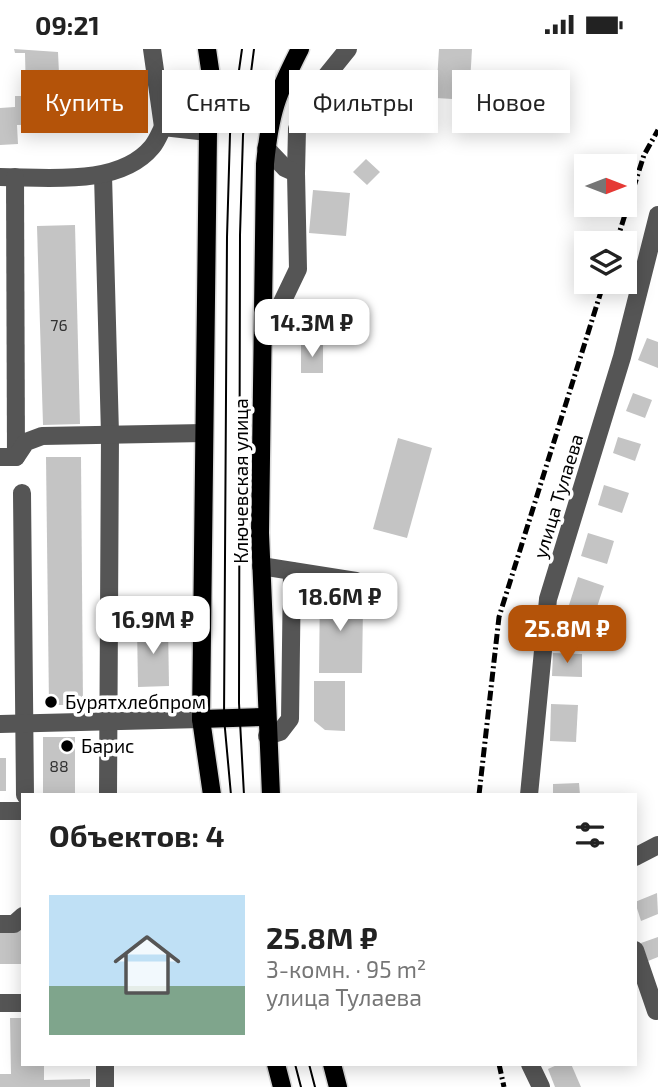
<!DOCTYPE html>
<html lang="ru">
<head>
<meta charset="utf-8">
<style>
  body { margin:0; font-family:"Exo 2",sans-serif; background:#f6f6f6; color:#222; height:100vh; display:flex; flex-direction:column; font-size:26px; white-space:nowrap }
  * { box-sizing:border-box; margin:0 }
  p { font-size:23px; color:#767676 }
  .icon { flex:none; width:38px; height:38px; fill:none; stroke:currentColor; stroke-width:2; stroke-linecap:round; stroke-linejoin:round }
  .map { position:relative; flex:1; overflow:hidden }
  .drawer { position:absolute; left:21px; top:744px; width:616px; height:273px; display:flex; flex-direction:column; background:#fff; border-radius:0px; box-shadow:0 4px 18px #0003 }
  .drawer>* { flex:none }
  .top-card { position:absolute; left:21px; top:21px; width:616px; height:63px; display:flex; gap:14px }
  .needle { width:46px; rotate:90deg }
  .fabs { position:absolute; left:574px; top:105px; display:grid; gap:14px }
  .fabs a { display:grid; place-items:center; width:63px; height:63px; border-radius:0px; background:#fff; box-shadow:0 4px 18px #0003; font-size:35px }
  .price { position:absolute; translate:-50% -60px; padding:0 16px; border-radius:14px; background:#fff; color:#222; font-size:23px; line-height:46px; filter:drop-shadow(0 2px 4px #0008) }
  .price::after { content:''; position:absolute; left:50%; top:42px; width:21px; height:16px; margin-left:-10px; background:inherit; clip-path:polygon(0 0,100% 0,50% 100%) }
  .price.on { background:#b45309; color:#fff }
  ul { padding:0; list-style:none }
  li { display:flex; align-items:center; gap:21px; height:175px; padding:0 28px }
  li span { display:grid; place-items:center; flex:none; width:196px; height:140px; border-radius:0px; color:#555 }
  li>.icon { margin-inline-start:auto }
  span .icon { width:84px; height:84px; fill:#fffc; stroke-width:1 }
  li b { font-size:30px }
  h2 { display:flex; justify-content:space-between; align-items:center; height:84px; padding:0 28px; font-size:30px }
  .chip { padding:0 24px; border-radius:0px; background:#fff; box-shadow:0 4px 18px #0003; font-size:24px; line-height:63px }
  .chip.on { background:#b45309; color:#fff }
  .status { display:flex; justify-content:space-between; align-items:center; height:49px; padding:0 35px; background:#fff; direction:ltr }
  .status svg { height:19px; fill:currentColor }
  .map>svg:first-child { display:block }
  .building { fill:#c4c4c4 }
  .lines { fill:none; stroke-linecap:round; stroke-linejoin:round }
  .major-casing { stroke:#dbdbdb; stroke-width:21 }
  .minor { stroke:#555; stroke-width:18 }
  .major { stroke:#000; stroke-width:18 }
  .tram { stroke:#000; stroke-width:2 }
  .rail { stroke:#000; stroke-width:5; stroke-dasharray:10 3.5 2 3.5; stroke-linecap:butt }
  .poi-dot { fill:#000; stroke:#fff; stroke-width:2.5 }
  .labels { text-anchor:middle; stroke-width:7; stroke-linejoin:round; paint-order:stroke }
  .number-label { font-size:16px; fill:#313131 }
  .street-label { font-size:19px; fill:#000; stroke:#fff }
  .poi-label { font-size:19px; fill:#000; stroke:#fff; text-anchor:start }
</style>
</head>
<body>
<div class="status"><b>09:21</b><svg viewBox="0 0 49 12"><path d="M0 12V9h3v3zM5 12V6h3v6zM10 12V3h3v9zM15 12V0h3v12zM26 1h20v11H26zM47 4h2v5h-2z"/></svg></div>
<div class="map">
<svg width="658" height="1038" viewBox="0 0 658 1038">
  <rect width="100%" height="100%" fill="#fff"/>
  <!-- building -->
  <g class="building">
    <polygon points="14,0 58,3 60,46 70,45 72,75 17,76 18,95 0,96 0,59 15,58 15,47 26,47 25,4 15,4"/>
    <polygon points="439,0 472,0 469,51 436,49"/>
    <polygon points="366,110 380,123 367,136 353,123"/>
    <polygon points="313,141 350,144 346,187 309,184"/>
    <polygon points="75,176 80,375 43,376 37,177"/>
    <polygon points="647,289 658,293 658,319 638,311"/>
    <rect x="301" y="296" width="22" height="28"/>
    <polygon points="633,344 652,351 645,369 626,362"/>
    <polygon points="618,388 641,395 635,412 613,404"/>
    <polygon points="398,389 432,399 407,489 373,480"/>
    <polygon points="46,408 81,408 83,656 49,656"/>
    <polygon points="604,436 629,444 622,464 598,456"/>
    <polygon points="588,484 614,492 607,515 581,507"/>
    <polygon points="578,528 604,537 595,564 569,556"/>
    <polygon points="320,539 349,539 349,557 363,557 362,624 319,624"/>
    <polygon points="137,577 168,577 169,637 138,638"/>
    <polygon points="553,604 582,605 582,628 552,627"/>
    <polygon points="314,632 345,632 345,682 325,681 314,672"/>
    <polygon points="551,655 578,656 576,693 550,692"/>
    <rect x="43" y="688" width="32" height="58"/>
    <rect x="0" y="709" width="6" height="33"/>
    <polygon points="579,734 580,746 553,746 553,735"/>
    <polygon points="657,844 658,865 641,872 635,853"/>
    <rect x="0" y="877" width="23" height="38"/>
    <polygon points="658,888 658,908 648,912 641,894"/>
    <polygon points="10,969 23,969 23,1015 44,1015 44,1031 90,1030 90,1038 0,1038 0,1025 11,1025"/>
    <polygon points="559,1015 571,1015 581,1038 555,1038 548,1020"/>
  </g>
  <g class="lines">
    <!-- major casing -->
    <g class="major-casing">
      <g id="major">
        <polyline points="207,0 212,34 208,83 201,670 212,746"/>
        <polyline points="201,670 266,668"/>
        <path d="M271,746L260,484L265,115C270,63 277,45 300,0"/>
        <polyline points="276,1015 282,1038"/>
        <polyline points="332,1015 338,1038"/>
      </g>
    </g>
    <!-- minor -->
    <g class="minor">
      <polyline points="152,0 163,78 208,83"/>
      <polyline points="296,124 297,80 315,41 348,0"/>
      <polyline points="103,126 110,385 108,746"/>
      <path d="M0,128C46,128 119,138 152,98C157,92 160,84 163,78"/>
      <polyline points="15,128 16,408"/>
      <polyline points="263,293 298,220 296,124 285,119 266,99"/>
      <polyline points="0,408 16,408 26,393 42,387 204,384"/>
      <polyline points="22,444 25,746"/>
      <polyline points="261,517 356,532"/>
      <polyline points="0,675 201,670"/>
      <polyline points="267,687 280,683 290,670 292,522"/>
      <polyline points="529,746 548,550 622,308 658,166"/>
      <polyline points="0,762 23,762"/>
      <polyline points="635,808 658,796"/>
      <polyline points="0,875 14,875 23,867"/>
      <polyline points="635,901 656,962"/>
      <polyline points="0,954 23,954"/>
      <polyline points="530,1015 541,1038"/>
      <polyline points="105,1038 105,1015"/>
    </g>
    <!-- major -->
    <use href="#major" class="major"/>
    <!-- tram -->
    <g class="tram">
      <polyline points="231,746 224,669 227,188 230,85 242,0"/>
      <polyline points="244,746 239,654 240,186 243,86 254,0"/>
      <polyline points="295,1015 301,1038"/>
      <polyline points="309,1015 315,1038"/>
    </g>
    <!-- rail -->
    <g class="rail">
      <polyline points="616,194 644,106 658,81"/>
      <polyline points="479,746 499,568 604,233"/>
      <polyline points="499,1015 504,1038"/>
    </g>
  </g>
  <!-- markers -->
  <g class="poi-dot">
    <circle cx="51" cy="653" r="7"/>
    <circle cx="67" cy="697" r="7"/>
  </g>
  <g class="labels">
    <!-- number labels -->
    <g class="number-label">
      <text x="59" y="282">76</text>
      <text x="59" y="723">88</text>
    </g>
    <!-- street labels -->
    <g class="street-label">
      <text transform="translate(241 432) rotate(-90)" y="7">Ключевская улица</text>
      <text transform="translate(558 447) rotate(-73)" y="7">улица Тулаева</text>
    </g>
    <!-- poi labels -->
    <g class="poi-label">
      <text x="65" y="660">Бурятхлебпром</text>
      <text x="81" y="704">Барис</text>
    </g>
  </g>
</svg>
<div class="fabs">
<a><svg class="needle" viewBox="-14 -14 28 28"><path d="M0-13l5 13h-10z" fill="#e53935"/><path d="M0 13l5-13h-10z" fill="#767676"/></svg></a>
<a><svg class="icon" aria-label="layers" viewBox="0 0 24 24"><path d="M12 4l9 5-9 5-9-5zM3 14l9 5 9-5"/></svg></a>
</div>
<b class="price" style="left:312px;top:310px">14.3M ₽</b>
<b class="price" style="left:340px;top:584px">18.6M ₽</b>
<b class="price" style="left:153px;top:607px">16.9M ₽</b>
<b class="price on" style="left:567px;top:616px">25.8M ₽</b>
<div class="top-card">
<a class="chip on">Купить</a>
<a class="chip">Снять</a>
<a class="chip">Фильтры</a>
<a class="chip">Новое</a>
</div>
<section class="drawer">
<h2>Объектов: 4<svg class="icon" aria-label="filters" viewBox="0 0 24 24"><path d="M4 7h16M4 17h16"/><circle cx="9" cy="7" r="2"/><circle cx="15" cy="17" r="2"/></svg></h2>
<ul>
<li><span style="background:linear-gradient(#bfe0f5 65%,#7fa58c 0)"><svg class="icon" aria-label="home" viewBox="0 0 24 24"><path d="M3 11l9-7 9 7M6 9v11h12V9"/></svg></span><div><b>25.8M ₽</b><p>3-комн. · 95 m²</p><p>улица Тулаева</p></div></li>
</ul>
</section>
</div>
</body>
</html>
